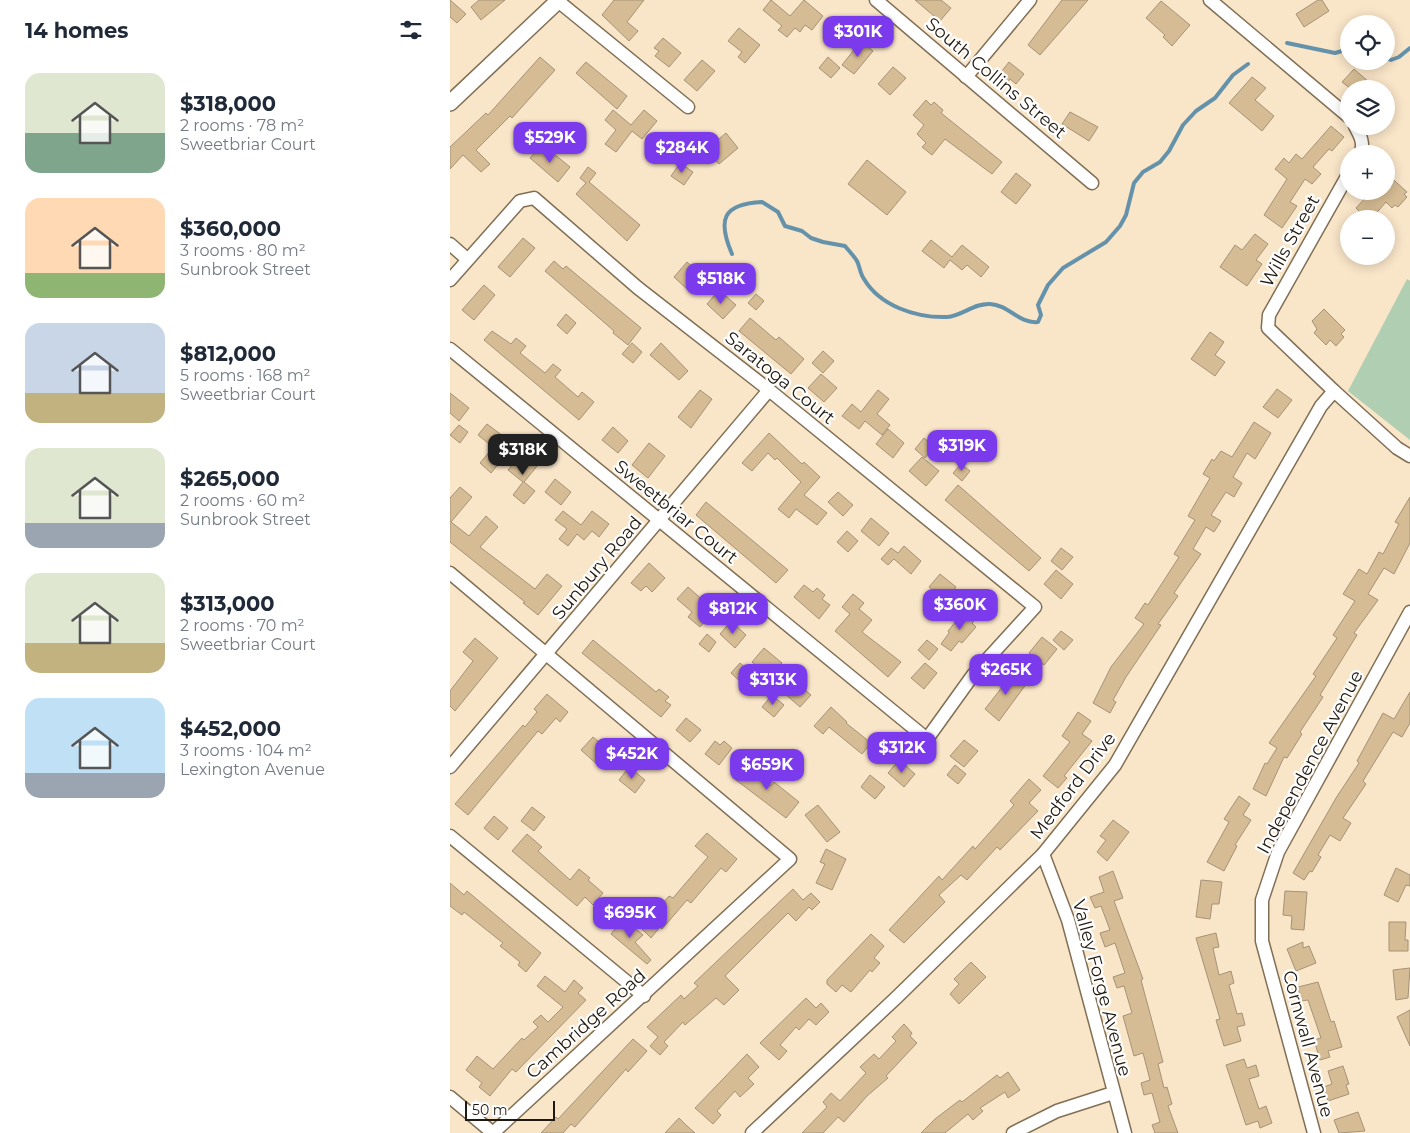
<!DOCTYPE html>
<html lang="en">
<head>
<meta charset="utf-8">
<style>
  body { margin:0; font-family:Montserrat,sans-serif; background:#f6f6f7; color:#1f2937; height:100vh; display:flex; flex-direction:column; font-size:19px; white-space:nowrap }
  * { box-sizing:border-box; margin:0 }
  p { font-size:16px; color:#747a83 }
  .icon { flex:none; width:28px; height:28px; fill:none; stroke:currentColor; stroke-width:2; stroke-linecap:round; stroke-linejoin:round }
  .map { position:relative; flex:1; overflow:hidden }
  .panel { display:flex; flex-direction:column; background:#fff; width:450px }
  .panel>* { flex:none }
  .tools { position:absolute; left:890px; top:15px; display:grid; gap:10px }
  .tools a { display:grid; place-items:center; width:55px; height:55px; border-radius:50%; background:#fff; box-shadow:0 2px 12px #0003; font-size:25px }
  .scale { position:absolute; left:15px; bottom:12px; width:90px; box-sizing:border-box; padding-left:5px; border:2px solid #20190f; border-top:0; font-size:14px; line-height:18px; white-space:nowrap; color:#20190f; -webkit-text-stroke:4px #fff; paint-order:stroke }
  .price { position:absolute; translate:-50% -42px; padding:0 11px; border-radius:10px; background:#7c3aed; color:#fff; font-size:16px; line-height:32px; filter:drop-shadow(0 1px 2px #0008) }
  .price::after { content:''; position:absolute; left:50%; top:30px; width:15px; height:11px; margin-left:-8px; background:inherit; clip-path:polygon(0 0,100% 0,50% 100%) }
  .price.active { background:#222; color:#fff }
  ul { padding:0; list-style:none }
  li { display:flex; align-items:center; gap:15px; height:125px; padding:0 25px }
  li span { display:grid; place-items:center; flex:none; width:140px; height:100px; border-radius:15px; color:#555 }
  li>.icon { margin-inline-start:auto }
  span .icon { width:60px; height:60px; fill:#fffc; stroke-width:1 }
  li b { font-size:21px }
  h2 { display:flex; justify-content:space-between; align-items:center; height:60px; padding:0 25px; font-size:21px }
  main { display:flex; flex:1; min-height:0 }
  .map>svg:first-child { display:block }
  .green { fill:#b0ceb2 }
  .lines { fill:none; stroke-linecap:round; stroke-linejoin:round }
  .stream { stroke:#6592ab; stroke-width:4 }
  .building { fill:#d6bc94; stroke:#a59277 }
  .minor-casing { stroke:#816f55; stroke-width:15 }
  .major-casing { stroke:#816f55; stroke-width:18 }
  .minor { stroke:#fff; stroke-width:12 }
  .major { stroke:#fff; stroke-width:15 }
  .labels { text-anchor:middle; stroke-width:4.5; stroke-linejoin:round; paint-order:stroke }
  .street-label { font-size:18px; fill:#20190f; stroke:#fff }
</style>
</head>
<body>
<main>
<section class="panel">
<h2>14 homes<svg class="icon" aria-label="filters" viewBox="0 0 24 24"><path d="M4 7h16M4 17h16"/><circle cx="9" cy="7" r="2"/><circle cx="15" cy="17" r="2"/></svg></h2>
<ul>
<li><span style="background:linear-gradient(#dfe7d0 60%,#7fa58c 0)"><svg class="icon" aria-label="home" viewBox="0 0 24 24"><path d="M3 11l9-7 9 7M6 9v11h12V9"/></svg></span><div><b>$318,000</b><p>2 rooms · 78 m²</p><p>Sweetbriar Court</p></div></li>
<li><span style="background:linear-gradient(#ffd9b3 75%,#8fb573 0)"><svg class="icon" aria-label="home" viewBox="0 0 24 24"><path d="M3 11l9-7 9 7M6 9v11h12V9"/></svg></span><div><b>$360,000</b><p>3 rooms · 80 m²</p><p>Sunbrook Street</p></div></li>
<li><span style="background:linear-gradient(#c9d6e8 70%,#c2b280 0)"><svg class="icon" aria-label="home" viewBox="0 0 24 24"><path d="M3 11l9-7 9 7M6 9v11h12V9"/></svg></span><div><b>$812,000</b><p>5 rooms · 168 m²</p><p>Sweetbriar Court</p></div></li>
<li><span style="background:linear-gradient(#dfe7d0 75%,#9aa5b1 0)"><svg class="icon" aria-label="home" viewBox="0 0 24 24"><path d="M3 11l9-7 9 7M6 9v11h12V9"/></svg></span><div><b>$265,000</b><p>2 rooms · 60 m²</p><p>Sunbrook Street</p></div></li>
<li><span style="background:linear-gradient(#dfe7d0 70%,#c2b280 0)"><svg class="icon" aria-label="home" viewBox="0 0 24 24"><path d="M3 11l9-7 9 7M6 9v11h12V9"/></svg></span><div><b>$313,000</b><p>2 rooms · 70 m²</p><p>Sweetbriar Court</p></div></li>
<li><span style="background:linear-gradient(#bfe0f5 75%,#9aa5b1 0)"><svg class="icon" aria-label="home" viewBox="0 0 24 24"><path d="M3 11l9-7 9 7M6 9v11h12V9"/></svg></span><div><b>$452,000</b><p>3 rooms · 104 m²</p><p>Lexington Avenue</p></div></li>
</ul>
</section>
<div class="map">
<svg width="960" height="1133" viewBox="0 0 960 1133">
  <rect width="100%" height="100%" fill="#f9e5c8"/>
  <!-- green -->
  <polygon class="green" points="957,279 960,281 960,440 898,391"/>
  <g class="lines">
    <!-- stream -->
    <g class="stream">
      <polyline points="837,43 885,53 899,49"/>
      <polyline points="936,58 941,60 949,57 960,48"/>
      <path d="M282,254C267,219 273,204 312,202L328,212L335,226L352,231L361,238L373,242L395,246C399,251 404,256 407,261C410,267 410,274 414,279C430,306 466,318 497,317C512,316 524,303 540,304C559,305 569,324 588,322L591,315L588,305L598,285L613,268L656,242L670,226L676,215L684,183L693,172L710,162L719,151L733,125L746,111L765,98L783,75L798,64"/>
    </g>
  </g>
  <!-- building -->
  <g class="building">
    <polygon points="0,0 16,14 7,23 0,17"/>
    <polygon points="29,0 55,0 31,20 21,7"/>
    <polygon points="164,0 194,0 177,22 188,31 179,41 152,15"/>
    <polygon points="321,0 340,16 354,0 373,16 362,30 355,25 350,32 345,28 337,37 328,30 332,26 313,10"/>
    <polygon points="465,0 491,0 501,8 490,21"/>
    <polygon points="612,0 638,0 590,55 578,45"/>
    <polygon points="868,0 872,0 879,11 854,27 846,14"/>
    <polygon points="711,1 740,25 722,46 713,37 715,35 696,18"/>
    <polygon points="289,28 310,45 295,63 288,57 292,52 278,41"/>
    <polygon points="213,38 231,53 219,67 205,56 209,51 204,48"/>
    <polygon points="411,41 423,51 404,74 392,65"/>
    <polygon points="90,57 105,70 62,118 60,116 26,150 40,164 31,172 13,155 0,169 0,147 36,113 38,115"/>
    <polygon points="378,57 390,68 381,78 369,68"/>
    <polygon points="252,60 265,71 247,91 234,80"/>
    <polygon points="136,62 177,96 167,109 126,73"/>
    <polygon points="559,62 574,74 566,84 560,79 554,87 545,80"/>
    <polygon points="443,67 456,78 440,95 428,84"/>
    <polygon points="904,69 927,89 901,89 892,82"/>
    <polygon points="802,77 816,88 805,100 824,116 812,131 779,103"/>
    <polygon points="476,100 481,105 484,102 493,110 491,113 552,162 542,174 495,139 482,155 472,147 476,143 467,134 474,125 463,115"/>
    <polygon points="163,110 181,125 194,110 207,121 192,139 182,131 166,152 155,144 166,130 155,120"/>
    <polygon points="620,112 648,127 639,141 612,124"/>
    <polygon points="881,126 894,137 882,151 879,149 863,167 871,174 862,184 855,179 840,202 847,206 832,228 814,215 837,179 825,169 834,158 839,163 846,154 852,159"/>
    <polygon points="276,133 288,148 269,164 256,150"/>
    <polygon points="90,147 101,157 104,154 120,167 108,182 80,158"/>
    <polygon points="417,160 456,192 437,215 398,184"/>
    <polygon points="230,163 243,172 234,185 221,176"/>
    <polygon points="138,167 146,173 139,182 190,225 177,241 126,194 136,183 130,178"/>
    <polygon points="566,173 581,185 566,204 551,192"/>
    <polygon points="936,173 957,192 954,194 957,197 948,207 945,205 942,208 936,202 921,219 917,219 906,208 917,196 916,191 936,191"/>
    <polygon points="805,234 818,244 806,260 812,264 797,286 770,267 785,245 792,250"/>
    <polygon points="73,238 85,248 60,277 48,267"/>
    <polygon points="481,240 502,257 512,245 539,267 531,277 517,265 512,270 500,260 494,268 472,251"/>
    <polygon points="104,261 113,269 116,266 191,328 178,345 163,333 164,331 95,271"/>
    <polygon points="237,262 251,275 238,290 224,277"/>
    <polygon points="34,285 45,295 24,320 12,310"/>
    <polygon points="269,290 286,305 273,319 257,304"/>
    <polygon points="306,294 314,301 306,310 298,303"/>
    <polygon points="874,309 895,330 891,334 894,337 886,346 880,340 876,345 864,333 867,329 862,321"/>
    <polygon points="116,314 126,323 117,334 107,325"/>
    <polygon points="300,318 326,340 329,337 354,359 341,374 289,331"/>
    <polygon points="42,331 61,344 66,338 76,346 70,353 95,373 103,364 111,370 105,377 128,397 132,392 144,402 129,420 34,340"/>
    <polygon points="760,332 774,342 765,355 775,362 765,376 741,359"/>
    <polygon points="182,343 192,352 183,363 172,354"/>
    <polygon points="211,343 238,371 229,380 200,355"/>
    <polygon points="373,351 384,361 373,373 362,363"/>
    <polygon points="371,374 387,388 374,402 358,388"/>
    <polygon points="827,389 842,400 828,418 813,407"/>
    <polygon points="250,390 262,399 241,428 228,417"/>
    <polygon points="428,390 439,399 427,414 440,425 432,435 415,421 409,429 392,416 402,404 411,412"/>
    <polygon points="0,393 19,408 9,421 0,413"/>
    <polygon points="804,422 821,433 805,459 797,453 783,477 792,483 784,497 776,492 761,515 771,521 764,532 756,527 743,549 751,554 724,593 728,596 708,624 711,625 676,677 663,700 666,702 660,713 643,703 661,667 694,624 685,618 695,603 698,605 729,557 724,554 745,520 738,516 760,478 753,474 762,459 764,461 771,451 782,457"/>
    <polygon points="37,424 53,436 44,448 28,435"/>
    <polygon points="9,425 18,432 10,443 0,435"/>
    <polygon points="163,427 178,441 168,453 152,440"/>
    <polygon points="438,429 454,443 443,458 426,444"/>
    <polygon points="319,433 352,464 354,462 370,477 354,495 377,513 367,525 346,509 339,518 328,509 351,482 327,458 325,460 318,453 302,471 292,463"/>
    <polygon points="474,438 484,447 475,458 465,449"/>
    <polygon points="199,443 215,456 198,478 182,465"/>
    <polygon points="40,451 51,461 41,473 30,463"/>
    <polygon points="73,452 88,465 74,482 85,491 74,504 63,495 73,482 58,470"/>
    <polygon points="472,457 489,471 476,486 459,471"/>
    <polygon points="511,464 520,471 512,481 503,473"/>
    <polygon points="105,479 121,492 111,505 95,492"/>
    <polygon points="508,485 591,558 579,571 495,500"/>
    <polygon points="10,487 22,497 1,522 19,536 36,516 48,527 30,547 85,589 97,574 112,586 88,615 73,603 75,602 0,542 0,498"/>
    <polygon points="388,492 403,505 393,516 378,502"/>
    <polygon points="960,497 960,543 944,574 934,568 918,594 928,600 904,633 907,635 870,695 873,697 850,732 852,734 837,758 834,757 816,796 803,789 815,763 817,764 827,748 819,743 866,676 863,674 887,638 883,635 905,601 893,594 909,569 917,574 929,552 933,554 949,524 945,522"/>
    <polygon points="256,502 338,570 326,583 246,515"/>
    <polygon points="113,511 131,525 142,511 159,524 149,537 142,531 134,540 127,534 118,546 109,539 117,529 105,520"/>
    <polygon points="421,518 439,533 429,546 411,531"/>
    <polygon points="397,531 408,541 398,552 387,542"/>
    <polygon points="454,546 471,561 461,574 444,559 438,565 431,559 441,548 448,553"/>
    <polygon points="611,548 623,557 612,570 601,561"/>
    <polygon points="199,563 215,578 202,592 196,586 191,591 181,583"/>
    <polygon points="606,570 623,584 611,599 594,584"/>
    <polygon points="490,574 506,587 496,600 479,587"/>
    <polygon points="354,585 363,592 367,588 375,595 372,599 380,605 369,619 344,597"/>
    <polygon points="238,587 264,610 250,627 238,617 242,612 227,599"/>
    <polygon points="403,594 414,603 409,609 422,620 412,632 451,662 438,677 385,631 400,614 392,607"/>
    <polygon points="515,610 526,619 522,623 526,627 512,643 509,641 501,651 491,644 499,633 498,631"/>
    <polygon points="281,621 296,635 285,648 270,634"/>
    <polygon points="611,631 623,640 614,650 603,640"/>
    <polygon points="257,634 266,642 259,652 249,644"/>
    <polygon points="592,637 607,649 594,665 579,653"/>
    <polygon points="25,638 48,658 5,711 0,706 0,691 23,661 13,652"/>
    <polygon points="143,640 206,692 209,689 219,697 215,701 221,705 211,717 132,653"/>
    <polygon points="477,640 488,649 479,660 468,650"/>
    <polygon points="314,648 332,663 319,677 302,662"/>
    <polygon points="290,663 302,673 293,684 281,673"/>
    <polygon points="475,663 487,673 474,689 461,678"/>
    <polygon points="564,672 577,683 549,721 535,709"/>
    <polygon points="344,681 361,695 350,707 334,693"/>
    <polygon points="960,692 960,723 952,737 943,732 913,781 916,784 893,818 901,823 890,841 880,835 868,855 871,857 862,872 860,871 854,880 843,873 886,798 909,763 907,761 933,713 944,719"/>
    <polygon points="97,694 118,712 110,722 106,718 92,734 88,731 18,815 5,804 73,725 75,727 87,712 84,709"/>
    <polygon points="322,695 334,705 324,717 312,707"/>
    <polygon points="381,707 397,722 396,723 421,743 412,754 379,727 373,734 364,726"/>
    <polygon points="628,712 641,721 632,734 642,741 614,776 617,778 608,788 593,776 620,742 612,736"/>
    <polygon points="236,718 251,730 240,742 226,730"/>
    <polygon points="143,737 161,752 149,766 131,750"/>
    <polygon points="514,740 528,751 514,767 500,756"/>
    <polygon points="265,741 270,745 274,741 282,748 269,765 255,754"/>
    <polygon points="449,760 465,774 454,787 438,773"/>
    <polygon points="293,764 320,786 324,782 349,802 336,818 282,777"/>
    <polygon points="505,765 516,774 508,784 497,775"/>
    <polygon points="179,767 195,780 185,793 169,780"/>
    <polygon points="420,775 435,787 425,799 411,787"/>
    <polygon points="579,779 591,790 579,803 588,811 550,850 547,847 517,880 511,875 489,895 495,902 454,943 439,930 489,876 492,880 523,846 525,849 564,805 560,801"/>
    <polygon points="789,796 800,804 793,815 801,820 785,845 787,846 774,871 757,862 779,822 774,819"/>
    <polygon points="368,805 390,832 377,842 355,815"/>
    <polygon points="82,807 95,817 84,831 71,821"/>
    <polygon points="44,816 58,828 48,840 34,828"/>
    <polygon points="663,820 679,832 657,861 647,852 656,840 650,836"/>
    <polygon points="257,833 287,859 276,872 271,868 241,903 237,900 212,929 210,927 201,938 191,928 219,896 223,898 258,857 245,846"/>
    <polygon points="77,834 92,847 88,851 120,880 129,869 140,878 138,880 153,893 143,905 135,897 127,906 62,851"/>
    <polygon points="376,849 396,859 382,890 366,883 375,864 370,862"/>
    <polygon points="946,868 960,875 960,886 956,885 948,902 934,895"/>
    <polygon points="663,871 673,898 664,901 693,979 691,980 713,1062 708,1064 714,1088 717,1087 722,1104 718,1106 728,1133 705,1133 702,1125 710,1122 702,1093 694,1095 691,1083 700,1080 693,1053 684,1056 673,1016 682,1013 674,986 667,988 663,977 675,973 665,943 655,947 650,933 660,930 651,906 645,908 640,897 654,892 649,877"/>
    <polygon points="751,880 772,882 769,904 762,904 760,919 746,917"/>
    <polygon points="0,883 14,895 17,891 91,953 76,972 68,965 70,962 50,946 53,943 14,912 12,915 0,906"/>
    <polygon points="343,889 353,900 361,893 370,902 362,910 359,907 346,921 338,913 275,976 289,990 274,1005 266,998 235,1025 233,1022 214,1042 218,1046 210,1055 200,1046 208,1037 197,1027 231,995 234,999 248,986 244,983"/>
    <polygon points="835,891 857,892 854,930 841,929 842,916 833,915"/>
    <polygon points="173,919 193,935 185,942 201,960 197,964 161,934"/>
    <polygon points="939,922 956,922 955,940 958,940 958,951 939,951"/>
    <polygon points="766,933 769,947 763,948 769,975 781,971 784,983 779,985 787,1014 792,1013 795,1025 787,1027 791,1041 774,1046 766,1020 770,1019 746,938"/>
    <polygon points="421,934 434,946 424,958 430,963 422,972 420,970 401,992 392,985 386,992 377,984 377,980"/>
    <polygon points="853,942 853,948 859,946 866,963 846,971 837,949"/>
    <polygon points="521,962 536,977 509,1004 500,994 509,984 504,979"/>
    <polygon points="960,968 958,998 946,1000 943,970"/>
    <polygon points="95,976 115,992 124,980 133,988 128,993 136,1000 66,1072 62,1069 40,1096 29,1087 32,1083 16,1070 27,1056 43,1069 72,1038 74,1040 88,1027 83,1022 91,1015 98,1022 113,1007 87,986"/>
    <polygon points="868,982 881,1022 884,1021 892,1047 878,1051 880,1057 870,1060 864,1040 871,1038 858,1000 851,1001 848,987"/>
    <polygon points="356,998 366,1008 371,1003 379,1012 366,1025 359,1019 349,1030 346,1027 330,1045 337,1051 329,1060 310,1043"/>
    <polygon points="960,1010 960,1046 947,1017"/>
    <polygon points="454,1024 462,1033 460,1036 467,1043 436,1076 438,1078 417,1096 394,1122 388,1117 373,1133 352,1133 377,1107 373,1102 381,1093 390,1101 416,1073 410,1067 424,1054 429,1059 446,1041 442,1037"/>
    <polygon points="183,1039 197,1051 178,1072 176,1069 125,1127 121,1124 113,1133 91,1133 106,1117 108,1119"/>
    <polygon points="297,1054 309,1067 298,1078 304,1084 290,1097 285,1091 267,1111 271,1115 263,1124 245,1108"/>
    <polygon points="794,1059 797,1068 806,1065 809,1076 799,1079 809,1109 816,1106 822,1123 810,1128 808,1121 796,1125 776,1065"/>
    <polygon points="893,1066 899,1084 896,1085 899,1094 878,1101 874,1087 882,1084 878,1071"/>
    <polygon points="558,1072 570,1090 558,1098 555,1092 530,1108 533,1111 523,1120 518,1114 495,1133 471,1133 485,1119 510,1100 512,1102 547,1075 550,1078"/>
    <polygon points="908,1112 915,1131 889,1133 884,1120"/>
    <polygon points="229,1118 236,1125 245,1133 215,1133"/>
  </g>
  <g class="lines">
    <!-- minor casing -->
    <g class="minor-casing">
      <g id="minor">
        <polyline points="426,0 642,183"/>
        <polyline points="760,0 899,117"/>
        <polyline points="108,1 238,107"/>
        <polyline points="516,77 580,0"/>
        <path d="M905,126C910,135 915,144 910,154"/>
        <polyline points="899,173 819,315 818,328 884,391 947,448 960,456"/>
        <polyline points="0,244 17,259"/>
        <polyline points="0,280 70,201 84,198 188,288 319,390 585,607 523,675 477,739 0,349"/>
        <polyline points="0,573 340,859 43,1133"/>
        <polyline points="0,767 319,390"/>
        <polyline points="0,836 194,996"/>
        <polyline points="593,854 618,920 675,1133"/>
        <polyline points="0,1097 43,1133"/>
        <polyline points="302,1133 447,997 593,854 665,765 871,406 884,391"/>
        <polyline points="563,1133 607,1111 663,1093"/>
        <polyline points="864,1133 812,941 812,900 828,852 960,612"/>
      </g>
    </g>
    <!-- major casing -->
    <g class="major-casing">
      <polyline id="major" points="0,103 109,0"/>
    </g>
    <!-- minor -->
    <use href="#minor" class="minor"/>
    <!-- major -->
    <use href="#major" class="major"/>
  </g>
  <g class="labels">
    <!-- street labels -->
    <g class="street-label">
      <text transform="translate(546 78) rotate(40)" y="6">South Collins Street</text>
      <text transform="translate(840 241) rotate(-61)" y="6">Wills Street</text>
      <text transform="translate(330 378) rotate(39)" y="6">Saratoga Court</text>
      <text transform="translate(226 512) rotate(39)" y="6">Sweetbriar Court</text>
      <text transform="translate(147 568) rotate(-50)" y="6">Sunbury Road</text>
      <text transform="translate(860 762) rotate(-62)" y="6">Independence Avenue</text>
      <text transform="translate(623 786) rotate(-53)" y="6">Medford Drive</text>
      <text transform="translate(652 988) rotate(75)" y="6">Valley Forge Avenue</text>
      <text transform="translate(136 1024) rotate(-42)" y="6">Cambridge Road</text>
      <text transform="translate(858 1044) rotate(75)" y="6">Cornwall Avenue</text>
    </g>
  </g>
</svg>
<div class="tools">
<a><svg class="icon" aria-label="locate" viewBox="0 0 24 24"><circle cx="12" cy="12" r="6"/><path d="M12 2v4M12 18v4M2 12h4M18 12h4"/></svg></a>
<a><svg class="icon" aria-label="layers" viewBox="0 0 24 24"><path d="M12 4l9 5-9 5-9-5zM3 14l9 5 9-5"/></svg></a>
<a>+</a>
<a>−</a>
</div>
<div class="scale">50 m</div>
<b class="price" style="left:408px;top:58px">$301K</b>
<b class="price" style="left:100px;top:164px">$529K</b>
<b class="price" style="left:232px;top:174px">$284K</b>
<b class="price" style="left:271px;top:305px">$518K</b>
<b class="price" style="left:512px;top:472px">$319K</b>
<b class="price active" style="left:73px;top:476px">$318K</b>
<b class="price" style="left:510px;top:631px">$360K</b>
<b class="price" style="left:283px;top:635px">$812K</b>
<b class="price" style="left:556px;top:696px">$265K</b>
<b class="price" style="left:323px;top:706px">$313K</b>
<b class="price" style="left:452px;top:774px">$312K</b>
<b class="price" style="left:182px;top:780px">$452K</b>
<b class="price" style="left:317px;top:791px">$659K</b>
<b class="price" style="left:180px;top:939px">$695K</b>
</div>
</main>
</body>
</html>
